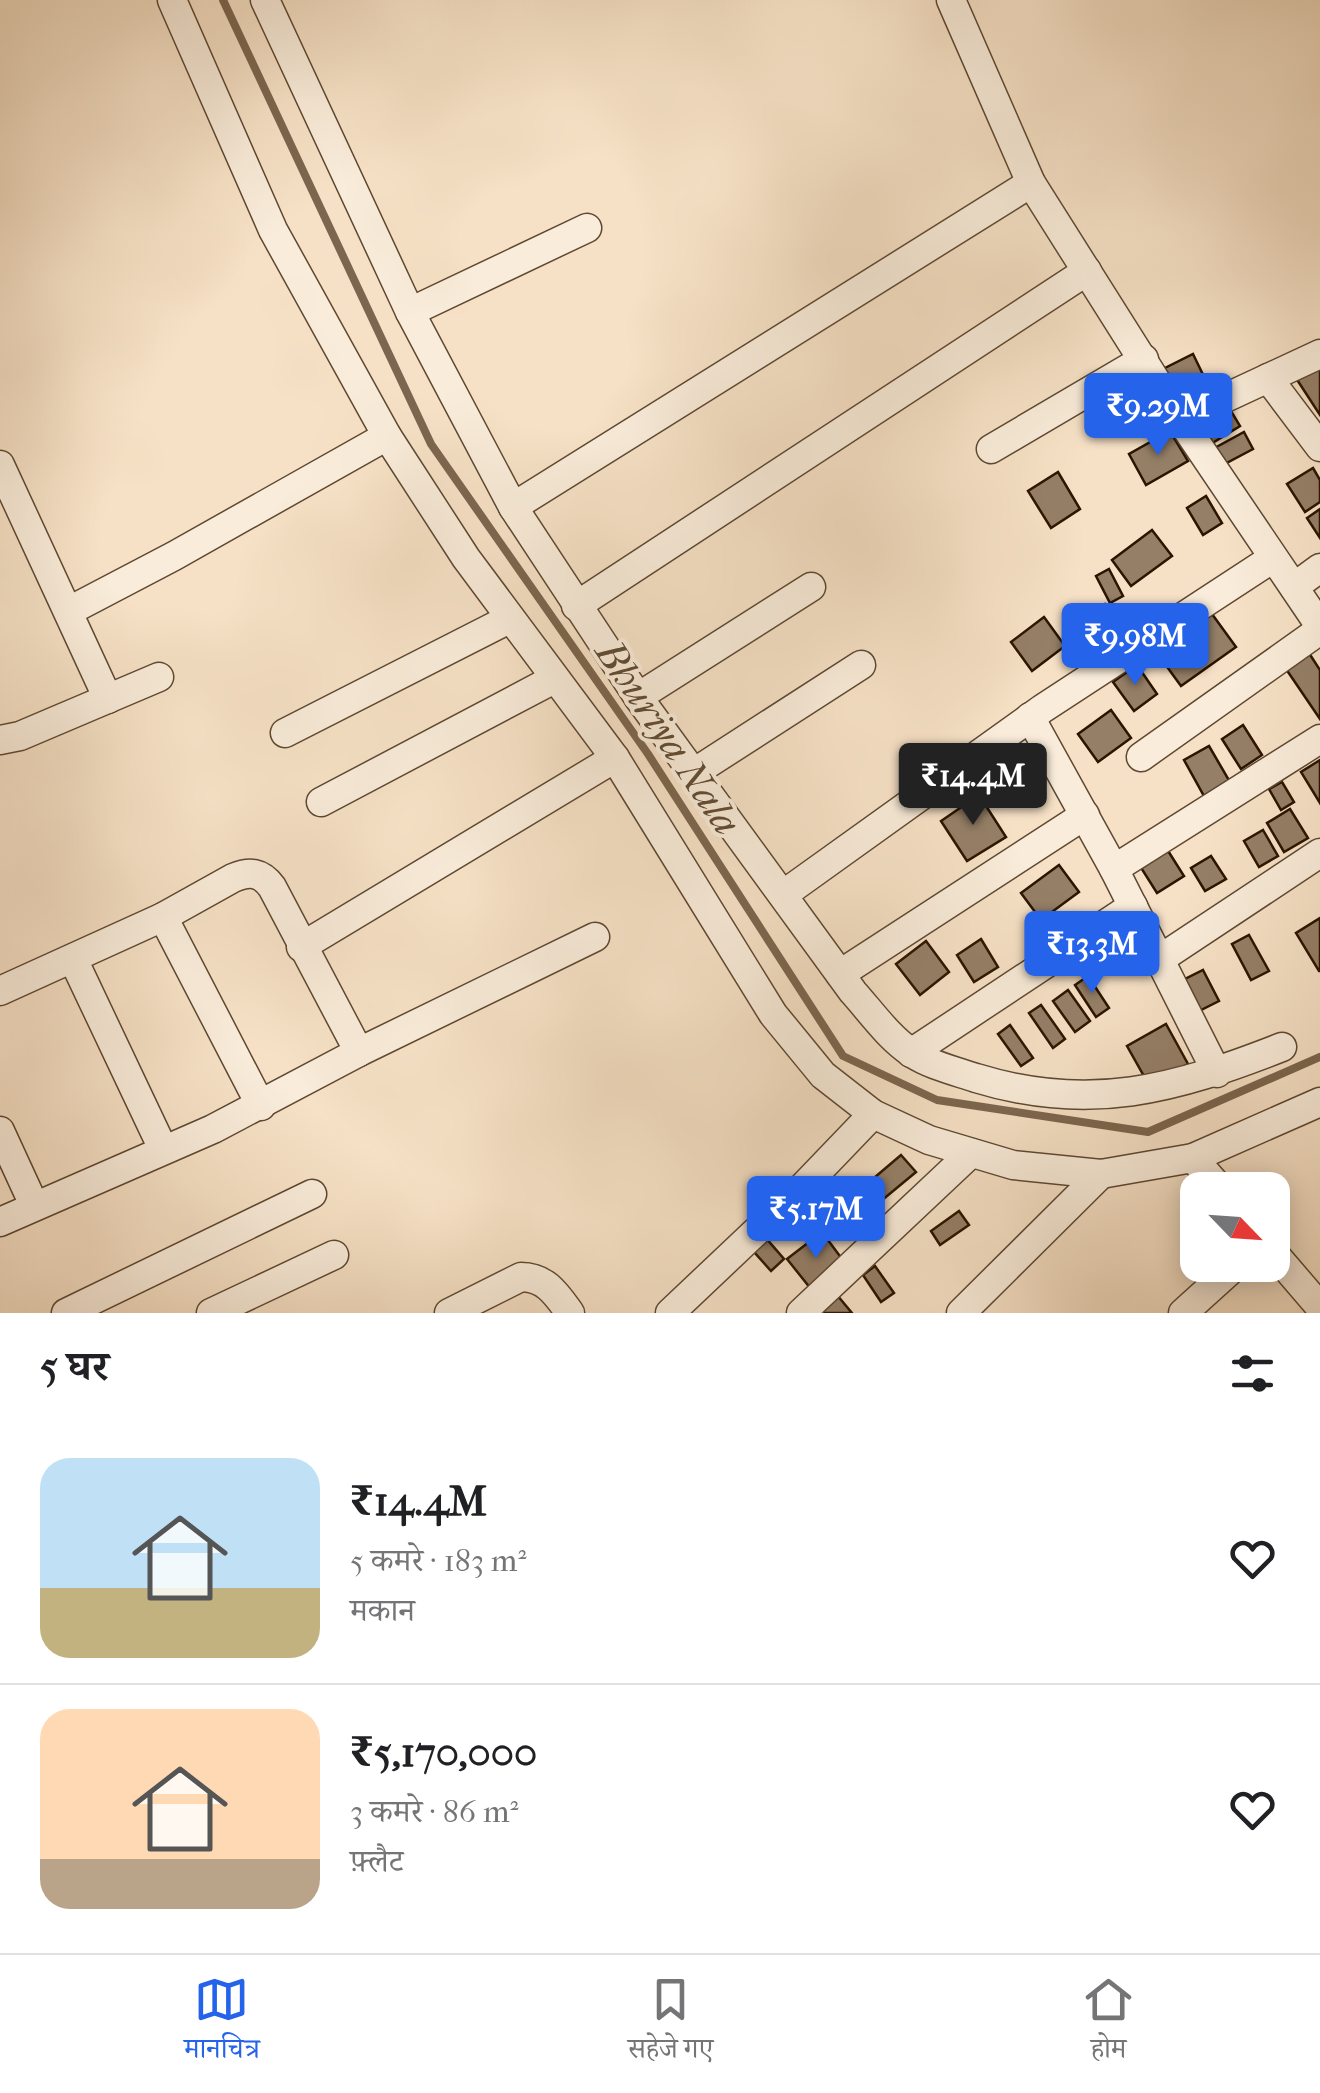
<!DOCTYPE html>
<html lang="hi">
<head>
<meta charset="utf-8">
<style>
  body { margin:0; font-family:"IM FELL French Canon","Noto Serif Devanagari",serif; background:#f6f6f6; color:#202124; height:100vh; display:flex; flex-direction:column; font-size:38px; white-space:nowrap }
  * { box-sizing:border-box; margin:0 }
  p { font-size:32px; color:#757577 }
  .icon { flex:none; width:55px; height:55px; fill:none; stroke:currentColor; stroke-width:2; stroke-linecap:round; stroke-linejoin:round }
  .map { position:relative; height:1313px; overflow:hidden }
  .panel { display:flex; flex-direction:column; background:#fff; flex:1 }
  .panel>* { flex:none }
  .needle { width:65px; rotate:115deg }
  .fabs { position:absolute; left:1180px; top:1172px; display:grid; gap:20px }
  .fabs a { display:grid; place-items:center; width:110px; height:110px; border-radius:20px; background:#fff; box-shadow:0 5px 25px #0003; font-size:50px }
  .price { position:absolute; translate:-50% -85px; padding:0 22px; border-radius:10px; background:#2563eb; color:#fff; font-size:32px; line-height:65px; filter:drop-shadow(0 2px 5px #0008) }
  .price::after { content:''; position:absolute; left:50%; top:60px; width:30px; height:22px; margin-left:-15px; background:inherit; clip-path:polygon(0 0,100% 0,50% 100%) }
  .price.active { background:#222; color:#fff }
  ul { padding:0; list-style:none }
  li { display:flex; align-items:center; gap:30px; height:250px; padding:0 40px }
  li+li { border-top:2px solid #e0e0e0 }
  li span { display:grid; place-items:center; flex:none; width:280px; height:200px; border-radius:30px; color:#555 }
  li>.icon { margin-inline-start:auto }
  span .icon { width:120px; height:120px; fill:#fffc; stroke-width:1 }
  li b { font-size:42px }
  h2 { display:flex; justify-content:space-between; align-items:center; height:120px; padding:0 40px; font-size:42px }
  .menu { display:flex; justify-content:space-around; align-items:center; height:140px; border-top:2px solid #e0e0e0; background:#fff; font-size:28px; color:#757577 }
  .menu a { display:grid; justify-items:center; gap:5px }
  .menu .active { color:#2563eb }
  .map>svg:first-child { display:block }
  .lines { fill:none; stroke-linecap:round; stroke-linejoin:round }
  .stream { stroke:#7c664f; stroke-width:8 }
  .building { fill:#957f67; stroke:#2c1500; stroke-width:2.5 }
  .street-casing { stroke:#5e4832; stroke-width:31 }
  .street { stroke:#f9ecda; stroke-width:28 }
  .labels { text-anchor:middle; stroke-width:8; stroke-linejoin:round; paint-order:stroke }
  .water-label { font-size:40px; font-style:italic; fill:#614b34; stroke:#f9ecda }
</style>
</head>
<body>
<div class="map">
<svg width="1320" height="1313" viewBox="0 0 1320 1313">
  <rect width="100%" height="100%" fill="#f6e1c6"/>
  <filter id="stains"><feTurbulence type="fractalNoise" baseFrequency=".002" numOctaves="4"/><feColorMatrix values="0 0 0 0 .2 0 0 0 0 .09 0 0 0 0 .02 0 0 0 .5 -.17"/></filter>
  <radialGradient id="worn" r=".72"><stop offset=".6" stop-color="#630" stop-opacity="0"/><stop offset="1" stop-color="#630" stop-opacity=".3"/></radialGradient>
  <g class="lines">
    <!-- stream -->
    <polyline class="stream" points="223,0 431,444 648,754 843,1056 937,1100 1148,1132 1320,1057"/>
  </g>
  <!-- building -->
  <g class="building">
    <polygon points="1193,354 1208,385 1172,403 1157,372"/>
    <polygon points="1320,358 1320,415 1294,375"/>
    <polygon points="1225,401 1240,426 1201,450 1186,424"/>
    <polygon points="1170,431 1188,461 1146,485 1129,454"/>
    <polygon points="1244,432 1253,449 1219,467 1211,450"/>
    <polygon points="1313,468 1320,480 1320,502 1305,512 1287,484"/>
    <polygon points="1058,472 1080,509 1051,528 1028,491"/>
    <polygon points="1206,496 1222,523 1203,535 1187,508"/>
    <polygon points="1320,509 1320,538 1307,518"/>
    <polygon points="1152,530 1172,556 1131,586 1112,560"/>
    <polygon points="1109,569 1123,596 1110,603 1096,576"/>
    <polygon points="1105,604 1126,634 1094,656 1073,626"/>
    <polygon points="1212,614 1236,647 1181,686 1157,653"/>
    <polygon points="1044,617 1065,646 1032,671 1011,642"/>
    <polygon points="1307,650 1320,670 1320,719 1284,666"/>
    <polygon points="1137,665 1157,694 1134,711 1113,682"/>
    <polygon points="1111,710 1131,738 1098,762 1078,734"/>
    <polygon points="1243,725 1262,755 1241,769 1222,739"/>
    <polygon points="1209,746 1230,782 1204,796 1184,760"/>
    <polygon points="1320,760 1320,803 1301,772"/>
    <polygon points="1282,782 1294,802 1281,810 1269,789"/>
    <polygon points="979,795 1006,837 967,861 941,821"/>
    <polygon points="1290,809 1308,838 1284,852 1267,823"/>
    <polygon points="1263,830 1278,856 1259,867 1244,841"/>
    <polygon points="1165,846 1184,876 1157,893 1138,863"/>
    <polygon points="1211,856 1226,879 1205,891 1191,868"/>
    <polygon points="1059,865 1079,892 1041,920 1021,893"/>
    <polygon points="1320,918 1320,971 1319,971 1296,933"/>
    <polygon points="1249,935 1269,971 1251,980 1232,944"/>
    <polygon points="981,939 998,967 974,982 957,955"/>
    <polygon points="926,941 949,972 920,995 896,964"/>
    <polygon points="1203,970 1219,1001 1189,1016 1173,985"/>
    <polygon points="1088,976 1109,1008 1096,1017 1075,985"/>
    <polygon points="1068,990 1090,1021 1075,1032 1053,1001"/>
    <polygon points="1041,1005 1065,1039 1053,1048 1029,1013"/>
    <polygon points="1166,1024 1188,1064 1149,1085 1127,1046"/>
    <polygon points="1010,1025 1033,1058 1021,1066 998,1034"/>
    <polygon points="901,1155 916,1172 875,1206 861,1189"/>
    <polygon points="959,1211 969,1225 940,1245 931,1231"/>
    <polygon points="759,1230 784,1259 771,1271 746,1243"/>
    <polygon points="822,1232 845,1263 811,1289 787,1259"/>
    <polygon points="875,1266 894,1293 881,1302 863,1275"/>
    <polygon points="832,1289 852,1313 811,1313"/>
  </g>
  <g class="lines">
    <!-- street casing -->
    <g class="street-casing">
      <g id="street">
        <polyline points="172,0 273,230 387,436 466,558 615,758 773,1014 823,1075 873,1114 929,1140 1013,1165 1101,1174 1193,1158 1320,1102"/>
        <path d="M265,0L410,312L513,507L638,697L853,992C871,1012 889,1038 912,1053C930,1065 955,1071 976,1078C1090,1113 1175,1089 1282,1047"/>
        <polyline points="951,0 1031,183 1180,419 1320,626"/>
        <polyline points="410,312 587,228"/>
        <polyline points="1268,378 1320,447"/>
        <polyline points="1180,419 1320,354"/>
        <polyline points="991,449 1144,359"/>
        <polyline points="0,465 108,699"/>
        <polyline points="513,507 1031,183"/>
        <polyline points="1294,587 1320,568"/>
        <polyline points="576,606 1087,271"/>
        <polyline points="69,611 174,556 387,436"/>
        <polyline points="638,697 811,587"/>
        <polyline points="1030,717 1114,869 1217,1073"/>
        <polyline points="285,733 509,619"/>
        <polyline points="0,740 20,736 159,677"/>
        <polyline points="1141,757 1320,630"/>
        <polyline points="695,772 861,665"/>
        <polyline points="321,802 554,679"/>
        <polyline points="1114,869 1320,739"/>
        <polyline points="784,894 1042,709 1273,558"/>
        <polyline points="163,917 261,1106"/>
        <polyline points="301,947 615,758"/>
        <polyline points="73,959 163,1149"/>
        <polyline points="1160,959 1320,853"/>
        <polyline points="840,974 1085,815"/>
        <path d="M0,991L163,917L233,878C250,871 261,872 272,887L359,1052"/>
        <polyline points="911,1053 1133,906"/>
        <polyline points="0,1131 34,1205"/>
        <polyline points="1193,1158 1221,1190"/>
        <polyline points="0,1222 213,1129 359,1052 595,937"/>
        <polyline points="1272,1251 1320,1307"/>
        <polyline points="66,1313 312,1194"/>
        <polyline points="211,1313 334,1255"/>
        <path d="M449,1313L521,1277C546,1277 557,1295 570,1313"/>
        <polyline points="670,1313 802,1188 873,1114"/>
        <polyline points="801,1313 971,1153"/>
        <polyline points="961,1313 1101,1174"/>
        <polyline points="1183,1313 1236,1265"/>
      </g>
    </g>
    <!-- street -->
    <use href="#street" class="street"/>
  </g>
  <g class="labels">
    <!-- water labels -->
    <g class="water-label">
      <text transform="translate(669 737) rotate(56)" y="14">Bhuriya Nala</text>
    </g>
  </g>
  <rect width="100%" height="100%" filter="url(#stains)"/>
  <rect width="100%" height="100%" fill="url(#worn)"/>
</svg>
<div class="fabs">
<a><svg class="needle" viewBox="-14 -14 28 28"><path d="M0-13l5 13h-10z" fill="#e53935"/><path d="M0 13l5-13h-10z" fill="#757577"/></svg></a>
</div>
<b class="price" style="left:1158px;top:458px">₹9.29M</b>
<b class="price" style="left:1135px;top:688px">₹9.98M</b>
<b class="price active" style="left:973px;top:828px">₹14.4M</b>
<b class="price" style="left:1092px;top:996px">₹13.3M</b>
<b class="price" style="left:816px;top:1261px">₹5.17M</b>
</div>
<section class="panel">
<h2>5 घर<svg class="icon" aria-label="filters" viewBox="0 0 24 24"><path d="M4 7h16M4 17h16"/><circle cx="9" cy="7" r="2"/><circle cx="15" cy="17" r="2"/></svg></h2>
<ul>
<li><span style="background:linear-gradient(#bfe0f5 65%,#c2b280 0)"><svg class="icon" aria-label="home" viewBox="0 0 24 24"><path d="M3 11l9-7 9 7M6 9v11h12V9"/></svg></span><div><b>₹14.4M</b><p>5 कमरे · 183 m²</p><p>मकान</p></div><svg class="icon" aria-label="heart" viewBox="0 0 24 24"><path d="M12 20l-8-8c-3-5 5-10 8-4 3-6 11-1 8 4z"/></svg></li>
<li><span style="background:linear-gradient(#ffd9b3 75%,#b9a48a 0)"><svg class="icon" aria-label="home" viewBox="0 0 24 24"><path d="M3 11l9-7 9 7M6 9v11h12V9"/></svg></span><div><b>₹5,170,000</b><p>3 कमरे · 86 m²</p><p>फ़्लैट</p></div><svg class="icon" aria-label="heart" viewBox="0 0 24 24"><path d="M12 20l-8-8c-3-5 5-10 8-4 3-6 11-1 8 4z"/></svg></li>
</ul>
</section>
<nav class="menu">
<a class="active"><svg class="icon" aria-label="map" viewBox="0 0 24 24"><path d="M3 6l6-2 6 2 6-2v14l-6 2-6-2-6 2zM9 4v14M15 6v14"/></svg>मानचित्र</a>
<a><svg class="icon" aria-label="saved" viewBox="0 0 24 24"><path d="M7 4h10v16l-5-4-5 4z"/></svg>सहेजे गए</a>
<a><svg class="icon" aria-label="home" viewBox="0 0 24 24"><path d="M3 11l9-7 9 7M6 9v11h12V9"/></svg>होम</a>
</nav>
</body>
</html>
